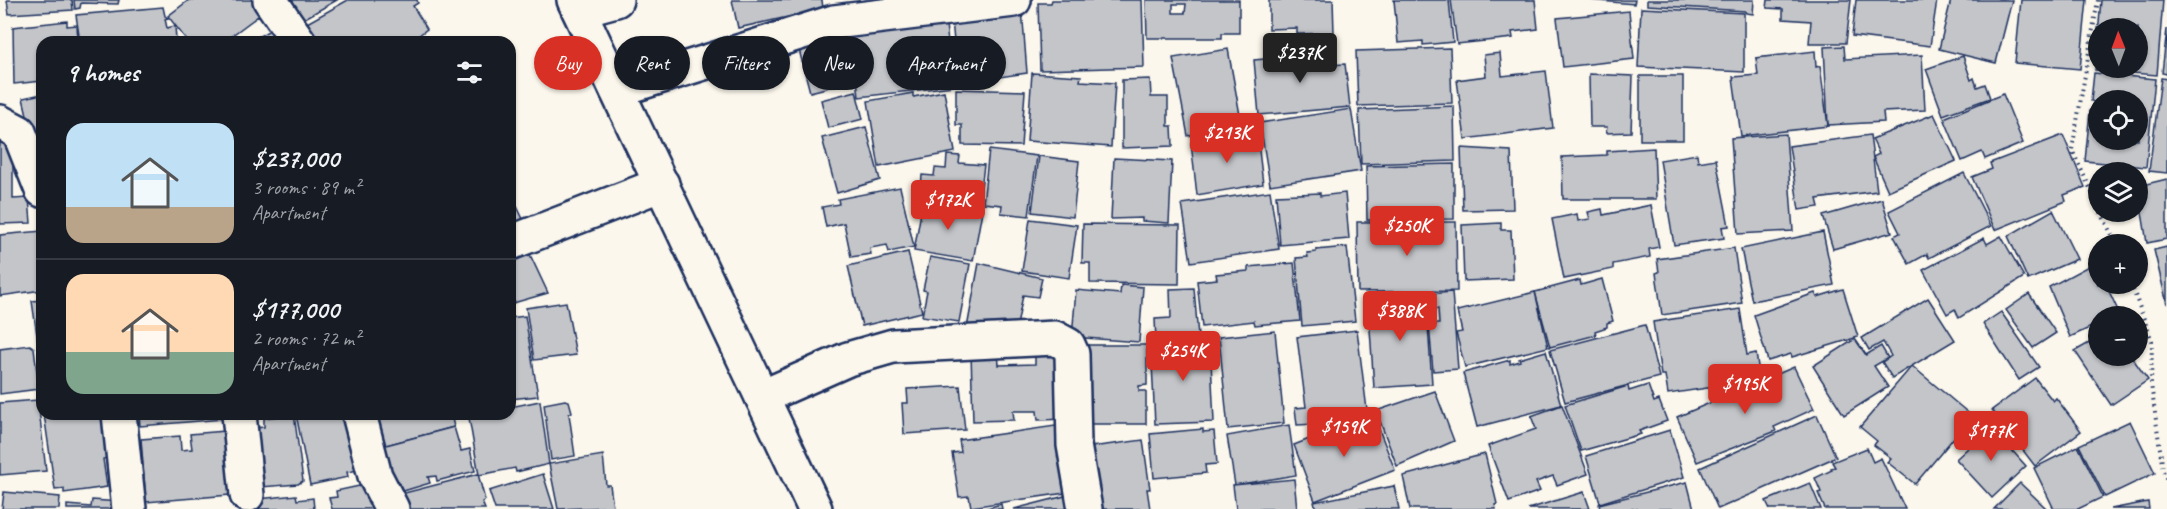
<!DOCTYPE html>
<html lang="en">
<head>
<meta charset="utf-8">
<style>
  body { margin:0; font-family:Caveat,sans-serif; background:#20242c; color:#f1f3f6; height:100vh; display:flex; flex-direction:column; font-size:22px; white-space:nowrap }
  * { box-sizing:border-box; margin:0 }
  p { font-size:20px; color:#9ea1a6 }
  .icon { flex:none; width:33px; height:33px; fill:none; stroke:currentColor; stroke-width:2; stroke-linecap:round; stroke-linejoin:round }
  .map { position:relative; flex:1; overflow:hidden }
  .drawer { position:absolute; left:36px; top:36px; width:480px; height:384px; display:flex; flex-direction:column; background:#171b24; border-radius:18px; box-shadow:0 2px 4px #0004 }
  .drawer>* { flex:none }
  .guide { position:absolute; left:534px; top:36px; width:570px; height:54px; display:flex; gap:12px }
  .needle { width:39px; rotate:359deg }
  .fabs { position:absolute; left:2088px; top:18px; display:grid; gap:12px }
  .fabs a { display:grid; place-items:center; width:60px; height:60px; border-radius:50%; background:#171b24; box-shadow:0 2px 4px #0004; font-size:30px }
  .price { position:absolute; translate:-50% -51px; padding:0 14px; border-radius:6px; background:#d93025; color:#fff; font-size:20px; line-height:39px; filter:drop-shadow(0 2px 3px #0008) }
  .price::after { content:''; position:absolute; left:50%; top:36px; width:18px; height:14px; margin-left:-9px; background:inherit; clip-path:polygon(0 0,100% 0,50% 100%) }
  .price.current { background:#222; color:#fff }
  ul { padding:0; list-style:none }
  li { display:flex; align-items:center; gap:18px; height:150px; padding:0 30px }
  li+li { border-top:2px solid #363941 }
  li span { display:grid; place-items:center; flex:none; width:168px; height:120px; border-radius:18px; color:#555 }
  li>.icon { margin-inline-start:auto }
  span .icon { width:72px; height:72px; fill:#fffc; stroke-width:1 }
  li b { font-size:26px }
  h2 { display:flex; justify-content:space-between; align-items:center; height:72px; padding:0 30px; font-size:26px }
  .tag { padding:0 21px; border-radius:27px; background:#171b24; box-shadow:0 2px 4px #0004; font-size:21px; line-height:54px }
  .tag.current { background:#d93025; color:#fff }
  .map>svg:first-child { display:block }
  .building { fill:#c3c5c9; stroke:#1b2f5e; stroke-width:1.5; fill-rule:evenodd }
  .lines { fill:none; stroke-linecap:round; stroke-linejoin:round }
  .street-casing { stroke:#1b2f5e; stroke-width:38 }
  .path { stroke:#1b2f5e; stroke-width:4; stroke-dasharray:1.5 4.5; stroke-linecap:butt }
  .street { stroke:#fbf7ec; stroke-width:33 }
</style>
</head>
<body>
<div class="map">
<svg width="2167" height="509" viewBox="0 0 2167 509">
  <rect width="100%" height="100%" fill="#fbf7ec"/>
  <filter id="ink" filterUnits="userSpaceOnUse"><feTurbulence type="fractalNoise" baseFrequency=".0167" numOctaves="2"/><feDisplacementMap in="SourceGraphic" scale="12" xChannelSelector="R" yChannelSelector="G"/><feConvolveMatrix kernelMatrix="1 2 1 2 8 2 1 2 1" color-interpolation-filters="sRGB"/></filter>
  <g filter="url(#ink)">
    <!-- building -->
    <g class="building">
      <polygon points="7,0 72,0 73,10 9,14"/>
      <polygon points="74,0 119,0 118,4 81,3 80,8 75,9"/>
      <polygon points="189,0 262,0 269,8 223,42 188,42 168,16"/>
      <polygon points="279,0 337,0 293,25"/>
      <polygon points="348,0 417,0 418,3 413,6 427,29 410,42 316,42 312,36 298,28"/>
      <polygon points="732,0 822,0 823,9 738,28"/>
      <polygon points="1052,0 1142,0 1144,67 1040,70 1038,3 1051,3"/>
      <path d="M1146,0H1239V33H1222V38H1147ZM1173,4H1186L1185,13H1173Z"/>
      <polygon points="1269,0 1333,0 1334,33 1297,34 1297,28 1269,29"/>
      <polygon points="1394,0 1449,0 1453,42 1423,45 1423,41 1398,43"/>
      <polygon points="1451,0 1535,0 1538,29 1512,32 1513,38 1457,44"/>
      <polygon points="1588,0 1635,0 1634,4"/>
      <polygon points="1647,0 1754,0 1753,14 1746,13 1745,11 1647,5"/>
      <polygon points="1768,0 1851,0 1846,43 1809,43 1811,21 1783,19 1783,9 1767,8"/>
      <polygon points="1856,0 1937,0 1930,46 1852,36"/>
      <polygon points="1951,0 2012,0 1996,63 1939,49"/>
      <polygon points="2021,0 2087,0 2080,69 2015,63"/>
      <path d="M2101,0H2163L2157,75L2095,70ZM2098,28H2138V68H2098Z"/>
      <polygon points="163,7 165,16 168,18 165,19 167,28 175,26 176,40 182,40 182,42 80,42 76,15"/>
      <polygon points="1641,8 1744,13 1744,72 1638,67"/>
      <polygon points="1022,9 1027,73 985,79 986,82 958,84 952,20 997,19 997,11"/>
      <polygon points="1629,11 1634,59 1563,67 1557,18"/>
      <path d="M945,16L953,86L859,97L851,27ZM923,44L926,64L913,65L911,46Z"/>
      <polygon points="67,21 67,26 77,25 78,42 42,42 42,81 14,84 13,27"/>
      <polygon points="282,23 295,42 249,42"/>
      <polygon points="834,29 850,82 810,92 797,42"/>
      <polygon points="2167,29 2167,74 2162,73"/>
      <polygon points="1844,46 1845,59 1922,55 1925,110 1883,112 1884,122 1828,125 1824,47"/>
      <polygon points="1450,48 1452,103 1358,106 1356,51"/>
      <polygon points="1228,49 1242,126 1188,136 1173,58"/>
      <polygon points="1815,51 1816,67 1820,66 1828,126 1741,136 1733,77 1758,75 1756,58"/>
      <polygon points="1328,53 1328,65 1345,64 1350,107 1259,115 1254,60"/>
      <polygon points="1500,53 1502,76 1546,71 1553,128 1465,139 1457,80 1486,76 1484,55"/>
      <polygon points="1963,56 1971,80 1974,78 1977,87 1985,84 1990,98 1943,115 1926,69"/>
      <polygon points="1032,73 1081,76 1080,81 1115,83 1111,147 1027,141"/>
      <path d="M2094,73L2155,79L2146,167L2085,161L2090,111L2093,112L2094,102L2091,101ZM2098,100H2138V140H2098Z"/>
      <polygon points="1589,74 1633,76 1631,132 1606,133 1607,127 1590,127"/>
      <rect x="1640" y="76" width="43" height="64"/>
      <polygon points="2161,78 2167,79 2167,173 2149,171"/>
      <polygon points="1150,79 1151,97 1168,97 1168,126 1172,126 1173,146 1122,148 1122,80"/>
      <polygon points="956,89 1025,91 1021,146 962,145 962,125 956,125"/>
      <polygon points="856,91 863,119 828,128 821,100"/>
      <polygon points="944,91 955,152 879,167 868,101 913,93 913,97"/>
      <polygon points="42,94 42,151 36,153 23,98"/>
      <polygon points="2003,94 2023,143 1985,159 1982,152 1962,161 1944,118"/>
      <polygon points="1454,106 1455,161 1361,164 1359,110"/>
      <polygon points="1351,109 1361,171 1270,185 1260,123"/>
      <polygon points="1934,114 1956,161 1888,191 1873,157 1879,154 1872,139"/>
      <polygon points="866,127 880,180 837,193 822,138"/>
      <polygon points="1257,134 1263,184 1197,195 1191,143"/>
      <polygon points="1786,134 1793,231 1738,234 1731,138"/>
      <polygon points="1870,135 1877,191 1817,199 1819,207 1799,210 1789,146"/>
      <polygon points="2063,135 2085,187 2064,195 2066,201 1995,230 1972,177 1992,169 1990,163"/>
      <polygon points="13,142 13,199 29,198 31,223 0,224 0,143"/>
      <polygon points="1461,148 1511,151 1513,209 1463,210"/>
      <polygon points="1654,148 1656,199 1563,199 1562,157 1607,155 1607,151"/>
      <polygon points="989,150 1037,156 1029,216 1001,213 1002,205 983,203"/>
      <polygon points="1697,154 1698,162 1716,159 1729,226 1722,227 1724,238 1674,245 1660,160"/>
      <polygon points="947,155 960,156 959,163 984,165 979,204 920,200 922,175 934,176 935,168 946,169"/>
      <polygon points="1039,156 1079,161 1073,217 1032,212"/>
      <polygon points="1114,158 1172,161 1169,223 1142,221 1142,218 1111,219"/>
      <polygon points="1454,164 1454,219 1367,220 1366,166"/>
      <polygon points="1964,173 1991,226 1929,258 1927,254 1909,264 1894,236 1900,233 1889,211"/>
      <polygon points="2167,179 2167,239 2147,243 2141,206 2138,206 2138,186"/>
      <polygon points="900,187 914,247 889,252 887,245 870,248 871,254 851,257 844,223 826,227 822,207 839,204 838,199"/>
      <polygon points="1270,191 1279,249 1191,262 1182,204"/>
      <polygon points="510,192 523,219 510,227"/>
      <polygon points="1320,193 1320,196 1345,193 1349,239 1280,245 1276,195"/>
      <polygon points="1882,199 1892,232 1833,249 1823,216"/>
      <polygon points="923,201 982,211 973,261 914,251"/>
      <polygon points="1651,205 1659,247 1649,249 1650,257 1613,264 1613,269 1564,279 1552,219 1577,214 1578,221 1590,219 1588,212 1602,209 1603,215"/>
      <polygon points="2053,210 2077,259 2028,280 2008,236"/>
      <polygon points="1030,219 1077,225 1069,278 1022,271"/>
      <polygon points="1357,222 1456,222 1457,291 1358,292"/>
      <polygon points="1501,223 1501,230 1511,230 1513,279 1464,281 1462,225"/>
      <polygon points="1083,224 1180,225 1179,284 1090,283 1090,263 1082,263"/>
      <polygon points="42,231 42,290 0,296 0,235"/>
      <polygon points="1823,232 1834,285 1752,301 1741,249"/>
      <polygon points="2001,236 2024,277 1959,318 1955,309 1947,314 1923,270 1984,238 1987,244"/>
      <polygon points="525,244 548,293 510,304 510,250"/>
      <polygon points="1347,247 1355,321 1302,326 1296,258 1308,257 1307,253 1316,252 1316,250"/>
      <polygon points="2167,247 2167,304 2154,250"/>
      <polygon points="1734,248 1742,303 1662,315 1656,273 1659,272 1657,259"/>
      <polygon points="908,252 922,312 862,326 848,266"/>
      <polygon points="930,257 970,264 959,322 922,316 927,291 923,290"/>
      <polygon points="979,263 1042,278 1038,297 1023,295 1015,336 967,328"/>
      <polygon points="1294,263 1300,321 1255,325 1254,321 1202,327 1197,281 1217,279 1216,274 1248,271 1248,267"/>
      <polygon points="2094,263 2098,272 2098,284 2104,284 2108,289 2120,315 2098,316 2098,324 2070,337 2049,287"/>
      <polygon points="1602,279 1613,321 1607,323 1607,327 1595,331 1596,335 1550,347 1535,292 1580,280 1581,285"/>
      <polygon points="1121,285 1143,287 1139,342 1072,337 1076,290 1120,294"/>
      <polygon points="1194,288 1198,337 1156,340 1155,319 1171,318 1170,289"/>
      <polygon points="1843,289 1858,337 1792,357 1791,354 1768,361 1754,315 1815,293 1817,297"/>
      <polygon points="1452,292 1458,369 1433,371 1429,324 1439,324 1438,309 1431,309 1430,294"/>
      <polygon points="1535,292 1548,347 1465,367 1456,333 1462,332 1457,311"/>
      <polygon points="2029,294 2056,333 2033,348 2006,310"/>
      <polygon points="1426,296 1432,384 1374,388 1368,300"/>
      <polygon points="1928,298 1955,340 1892,378 1882,362 1891,356 1883,342 1869,350 1862,338"/>
      <polygon points="42,300 42,371 32,301"/>
      <polygon points="566,302 576,355 534,360 526,308"/>
      <polygon points="1740,309 1747,355 1756,353 1760,380 1668,394 1665,375 1661,375 1653,322"/>
      <polygon points="2001,312 2039,367 2019,380 1983,324"/>
      <polygon points="525,316 538,396 510,399 510,318"/>
      <polygon points="1645,325 1659,377 1565,402 1550,350"/>
      <polygon points="1357,330 1367,410 1336,413 1337,423 1297,425 1295,408 1306,407 1297,337"/>
      <polygon points="1275,331 1284,423 1228,429 1219,337"/>
      <polygon points="2098,338 2098,356 2131,356 2148,380 2111,405 2075,351"/>
      <polygon points="1855,339 1866,355 1881,346 1888,358 1874,366 1888,387 1844,415 1813,366"/>
      <polygon points="1210,340 1214,422 1155,424 1151,343"/>
      <polygon points="30,345 34,348 39,389 0,394 0,349"/>
      <polygon points="1081,345 1147,345 1147,385 1139,386 1139,391 1146,391 1146,424 1075,424"/>
      <polygon points="1066,350 1068,419 1038,420 1037,411 1013,411 1014,420 973,421 971,353 998,352 999,365 1035,364 1035,351"/>
      <polygon points="1546,351 1561,405 1477,427 1463,373 1510,360 1510,364 1520,361 1519,359"/>
      <polygon points="1912,366 1972,416 1915,484 1887,462 1891,458 1874,445 1877,441 1860,427"/>
      <polygon points="1794,367 1814,409 1774,427 1776,431 1697,462 1677,417"/>
      <polygon points="2035,378 2053,401 2056,398 2081,431 2035,466 1992,410"/>
      <polygon points="1648,385 1654,402 1659,400 1667,421 1639,431 1641,434 1581,451 1565,405 1628,386 1629,391"/>
      <polygon points="960,386 965,430 904,434 902,403 908,403 907,389"/>
      <polygon points="1435,391 1454,441 1397,466 1376,411"/>
      <polygon points="38,400 46,471 0,475 0,403"/>
      <polygon points="565,400 569,401 572,412 569,414 575,456 551,460 544,404"/>
      <polygon points="540,401 549,464 516,472 515,468 479,475 469,418 510,414 510,407"/>
      <polygon points="1562,405 1588,474 1557,485 1553,476 1536,482 1540,491 1509,502 1488,446 1536,429 1531,416"/>
      <polygon points="44,414 107,414 113,457 103,459 107,487 64,493 64,489 55,490"/>
      <polygon points="139,414 234,414 235,418 140,426"/>
      <polygon points="294,414 303,481 298,484 261,487 246,429 264,427 264,418"/>
      <polygon points="296,414 352,414 363,469 347,472 348,477 310,485"/>
      <polygon points="362,414 451,414 454,427 371,449"/>
      <polygon points="1373,414 1395,470 1315,501 1294,445"/>
      <polygon points="1817,415 1836,457 1718,509 1700,468"/>
      <polygon points="2130,421 2155,473 2105,497 2079,445"/>
      <polygon points="1062,425 1072,492 971,507 969,496 959,497 952,453 961,452 959,440"/>
      <polygon points="1289,425 1296,475 1235,485 1227,436"/>
      <polygon points="454,427 461,451 470,449 475,471 437,481 436,476 428,477 430,483 390,495 371,449"/>
      <polygon points="1991,427 2026,466 1992,498 1956,459"/>
      <polygon points="1203,429 1203,432 1214,431 1217,464 1205,465 1206,473 1154,478 1150,434"/>
      <polygon points="237,430 242,494 146,502 141,439 180,436 181,450 192,449 190,434"/>
      <polygon points="1670,430 1684,477 1600,503 1586,456"/>
      <polygon points="1143,440 1150,489 1147,489 1150,509 1093,509 1084,448"/>
      <polygon points="2078,446 2103,497 2078,509 2054,509 2034,468"/>
      <polygon points="1867,448 1873,462 1881,458 1905,509 1825,509 1818,493 1821,492 1815,478 1832,470 1831,468 1835,467 1832,462"/>
      <polygon points="1485,454 1497,504 1495,505 1496,509 1410,509 1403,476"/>
      <polygon points="603,455 606,485 610,485 613,507 558,509 549,464"/>
      <polygon points="478,474 485,500 482,502 485,509 397,509 393,496"/>
      <polygon points="543,474 554,509 495,509 489,491"/>
      <polygon points="1294,479 1297,509 1236,509 1233,485"/>
      <polygon points="378,482 385,509 332,509 329,498 337,497 336,491"/>
      <polygon points="1687,482 1694,509 1600,509 1599,504"/>
      <polygon points="1810,483 1821,509 1770,509 1766,501"/>
      <polygon points="2020,483 2047,509 1994,509"/>
      <polygon points="1394,486 1399,509 1316,509 1314,502"/>
      <polygon points="4,492 60,497 59,509 2,509"/>
      <polygon points="1584,492 1590,509 1528,509"/>
      <polygon points="296,495 297,500 313,498 314,509 249,509 249,500"/>
      <polygon points="1069,495 1073,509 1014,509"/>
      <polygon points="92,500 120,502 119,509 67,509 67,505 91,507"/>
      <polygon points="2148,502 2149,509 2111,509"/>
      <polygon points="1001,504 1002,509 984,509"/>
    </g>
    <g class="lines">
      <!-- street casing -->
      <g class="street-casing">
        <g id="street">
          <polyline points="270,0 299,42"/>
          <polyline points="574,0 815,509"/>
          <polyline points="579,10 616,0"/>
          <polyline points="617,90 834,22 1014,0"/>
          <polyline points="0,122 19,132 42,190"/>
          <polyline points="510,243 662,184"/>
          <polyline points="762,397 848,359 893,346 1055,338 1068,345 1072,354 1074,445 1085,509"/>
          <polyline points="119,414 129,509"/>
          <polyline points="239,414 247,495"/>
          <polyline points="359,414 375,476 392,509"/>
        </g>
      </g>
      <!-- path -->
      <g class="path">
        <polyline points="2098,0 2072,150 2098,205"/>
        <polyline points="2101,212 2116,244"/>
        <polyline points="2131,284 2152,341 2151,384 2163,471 2167,480"/>
      </g>
      <!-- street -->
      <use href="#street" class="street"/>
    </g>
  </g>
</svg>
<div class="fabs">
<a><svg class="needle" viewBox="-14 -14 28 28"><path d="M0-13l5 13h-10z" fill="#e53935"/><path d="M0 13l5-13h-10z" fill="#9ea1a6"/></svg></a>
<a><svg class="icon" aria-label="locate" viewBox="0 0 24 24"><circle cx="12" cy="12" r="6"/><path d="M12 2v4M12 18v4M2 12h4M18 12h4"/></svg></a>
<a><svg class="icon" aria-label="layers" viewBox="0 0 24 24"><path d="M12 4l9 5-9 5-9-5zM3 14l9 5 9-5"/></svg></a>
<a>+</a>
<a>−</a>
</div>
<b class="price current" style="left:1300px;top:84px">$237K</b>
<b class="price" style="left:1227px;top:164px">$213K</b>
<b class="price" style="left:948px;top:231px">$172K</b>
<b class="price" style="left:1407px;top:257px">$250K</b>
<b class="price" style="left:1400px;top:342px">$388K</b>
<b class="price" style="left:1183px;top:382px">$254K</b>
<b class="price" style="left:1745px;top:415px">$195K</b>
<b class="price" style="left:1344px;top:458px">$159K</b>
<b class="price" style="left:1991px;top:462px">$177K</b>
<div class="guide">
<a class="tag current">Buy</a>
<a class="tag">Rent</a>
<a class="tag">Filters</a>
<a class="tag">New</a>
<a class="tag">Apartment</a>
</div>
<section class="drawer">
<h2>9 homes<svg class="icon" aria-label="filters" viewBox="0 0 24 24"><path d="M4 7h16M4 17h16"/><circle cx="9" cy="7" r="2"/><circle cx="15" cy="17" r="2"/></svg></h2>
<ul>
<li><span style="background:linear-gradient(#bfe0f5 70%,#b9a48a 0)"><svg class="icon" aria-label="home" viewBox="0 0 24 24"><path d="M3 11l9-7 9 7M6 9v11h12V9"/></svg></span><div><b>$237,000</b><p>3 rooms · 89 m²</p><p>Apartment</p></div></li>
<li><span style="background:linear-gradient(#ffd9b3 65%,#7fa58c 0)"><svg class="icon" aria-label="home" viewBox="0 0 24 24"><path d="M3 11l9-7 9 7M6 9v11h12V9"/></svg></span><div><b>$177,000</b><p>2 rooms · 72 m²</p><p>Apartment</p></div></li>
</ul>
</section>
</div>
</body>
</html>
